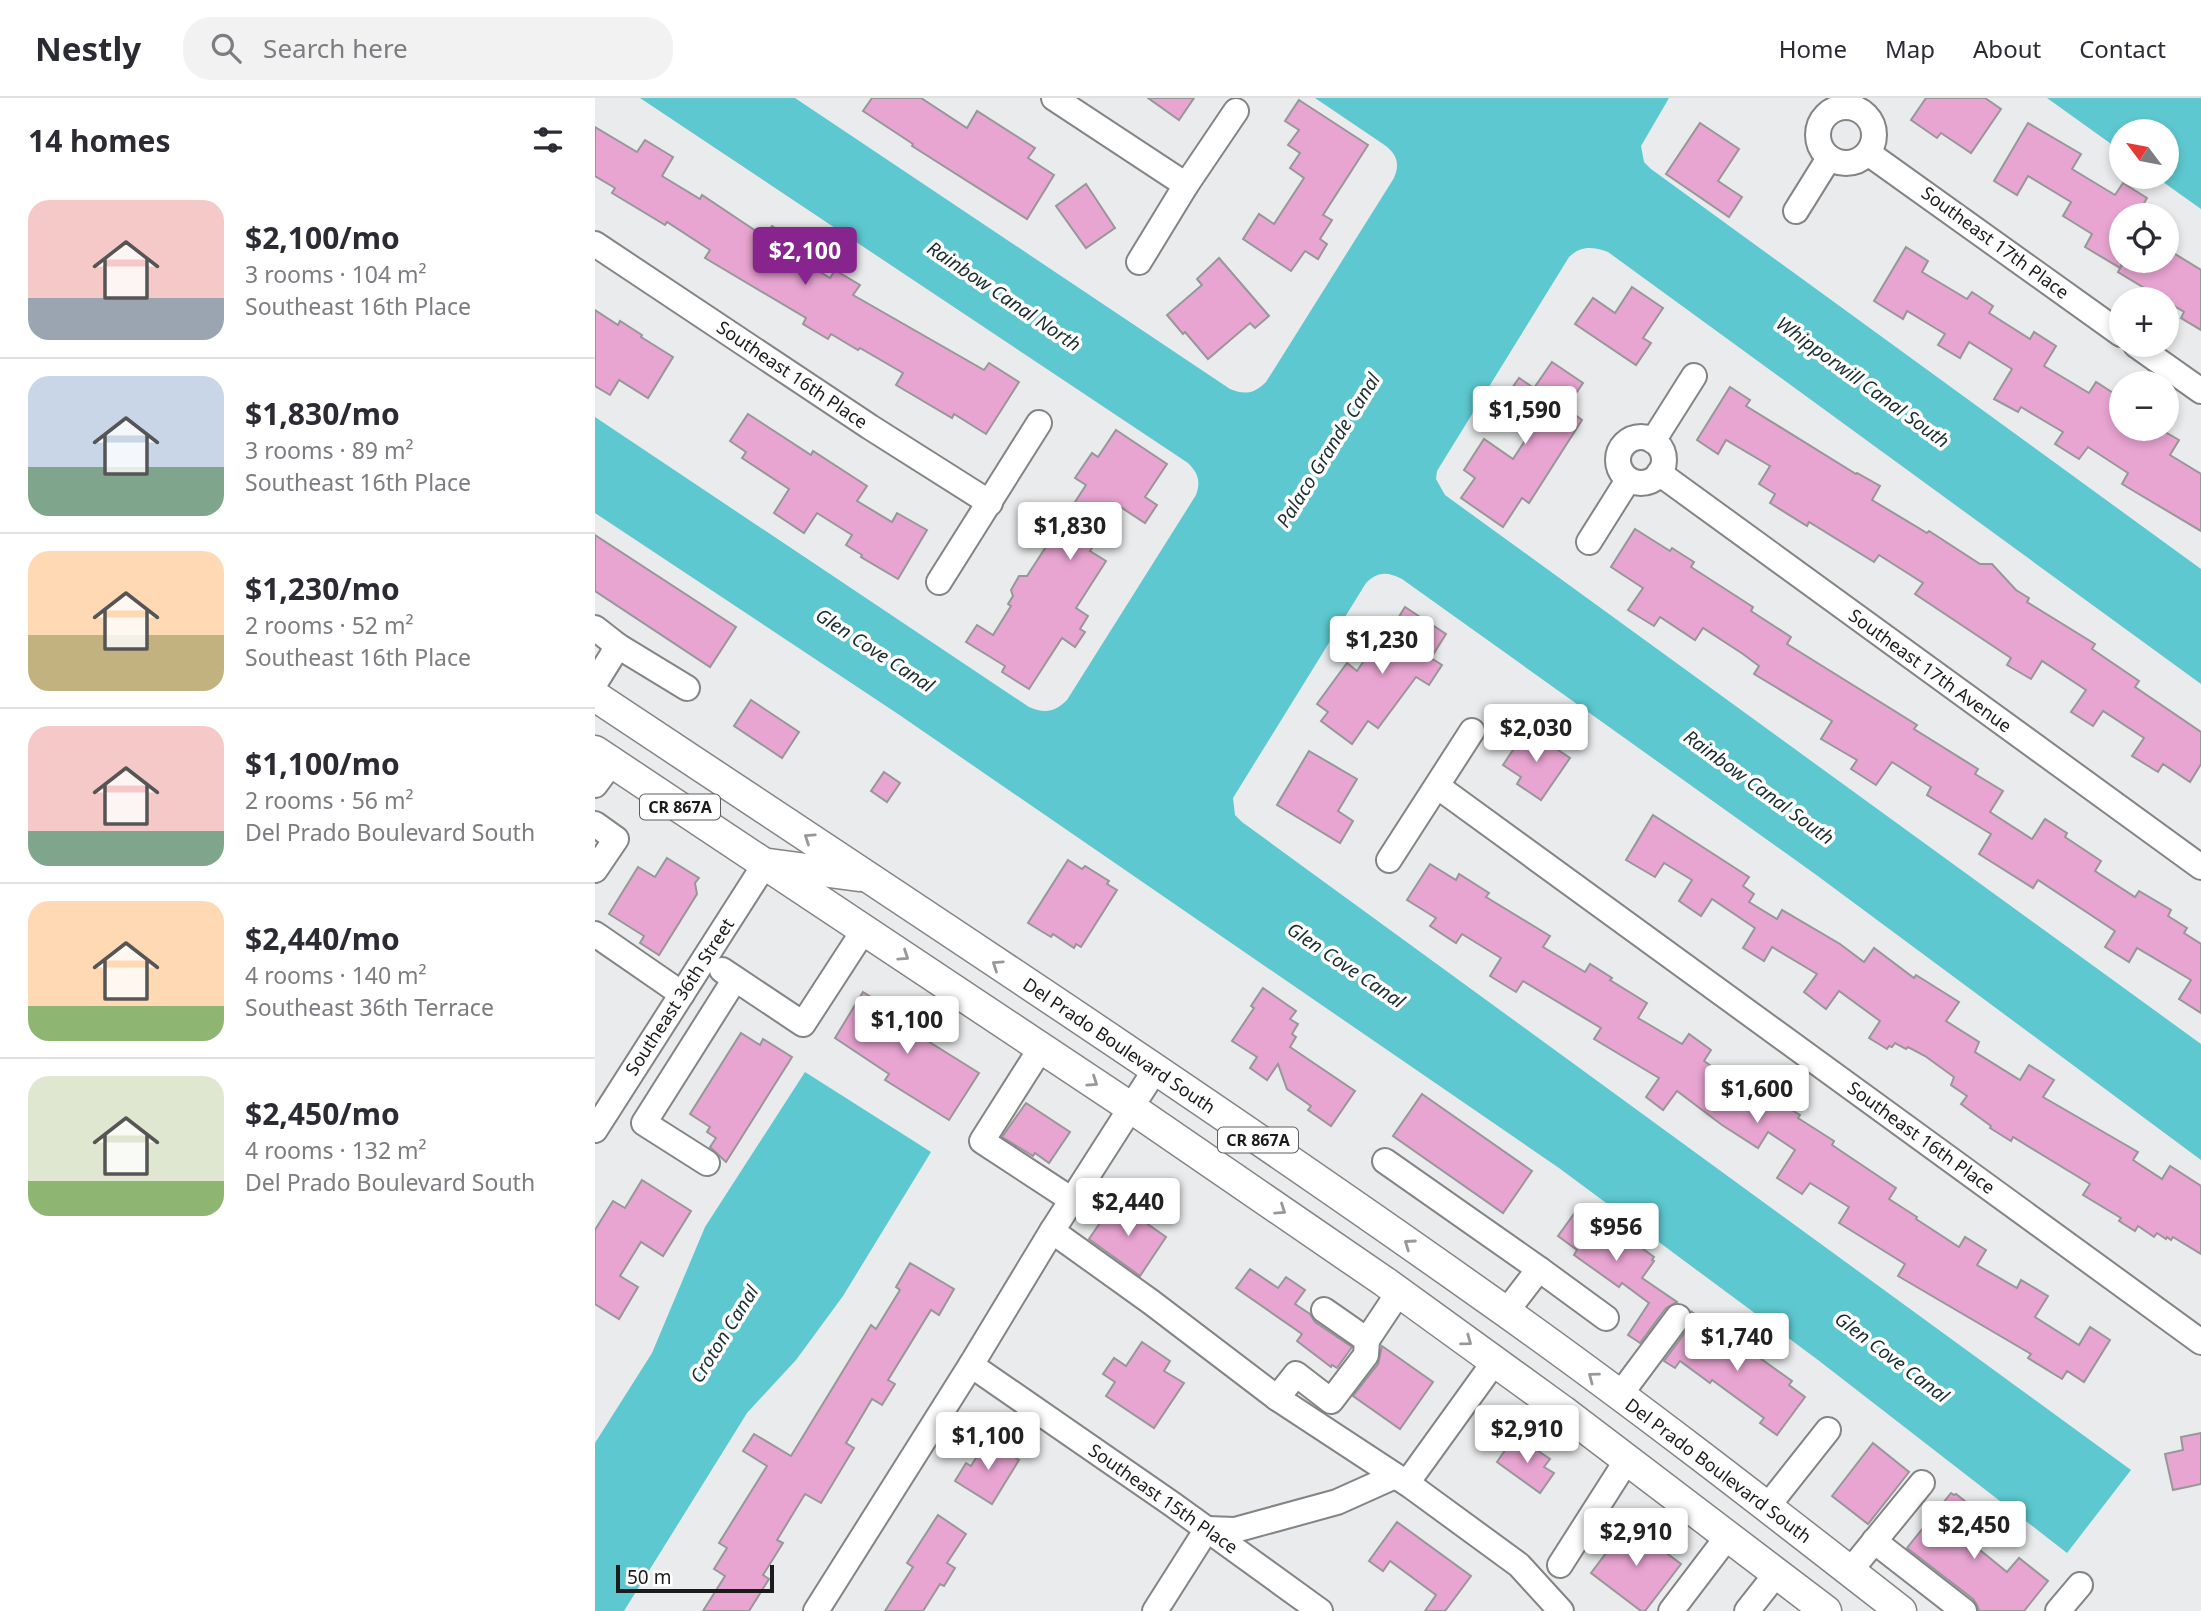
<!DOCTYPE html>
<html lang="en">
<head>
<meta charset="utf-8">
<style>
  body { margin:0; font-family:"Noto Sans",sans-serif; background:#f2f2f3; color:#2b2b33; height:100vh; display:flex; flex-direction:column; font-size:26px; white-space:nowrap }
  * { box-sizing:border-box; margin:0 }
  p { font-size:23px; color:#7c7c81 }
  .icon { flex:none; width:38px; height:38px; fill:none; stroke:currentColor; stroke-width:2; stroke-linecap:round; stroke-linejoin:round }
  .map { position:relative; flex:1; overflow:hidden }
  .drawer { display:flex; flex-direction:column; background:#fff; width:595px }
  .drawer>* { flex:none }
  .needle { width:46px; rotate:302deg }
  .tools { position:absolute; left:1514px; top:21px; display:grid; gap:14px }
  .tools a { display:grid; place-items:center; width:70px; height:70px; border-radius:50%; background:#fff; box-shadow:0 4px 10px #0003; font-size:35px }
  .scale { position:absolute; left:21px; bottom:18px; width:158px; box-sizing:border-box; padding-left:7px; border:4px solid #1b1b1b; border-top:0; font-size:19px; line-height:24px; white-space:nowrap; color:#1b1b1b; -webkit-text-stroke:5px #fff; paint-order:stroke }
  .price { position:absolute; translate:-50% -60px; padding:0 16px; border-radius:7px; background:#fff; color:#222; font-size:23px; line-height:46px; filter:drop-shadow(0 2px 4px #0008) }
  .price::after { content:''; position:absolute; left:50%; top:42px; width:21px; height:16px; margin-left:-10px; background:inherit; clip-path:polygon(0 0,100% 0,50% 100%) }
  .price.active { background:#87248d; color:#fff }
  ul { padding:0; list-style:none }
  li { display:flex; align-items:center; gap:21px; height:175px; padding:0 28px }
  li+li { border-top:2px solid #e1e1e2 }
  li span { display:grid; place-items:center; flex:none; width:196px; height:140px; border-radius:21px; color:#555 }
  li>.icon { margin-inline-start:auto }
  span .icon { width:84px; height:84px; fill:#fffc; stroke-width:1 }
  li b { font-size:30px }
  h2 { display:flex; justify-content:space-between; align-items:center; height:84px; padding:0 28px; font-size:30px }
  header { display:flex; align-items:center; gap:42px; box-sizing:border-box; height:98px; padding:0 35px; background:#fff; border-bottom:2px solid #e1e1e2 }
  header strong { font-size:33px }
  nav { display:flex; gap:38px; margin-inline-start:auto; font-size:24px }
  .search { width:490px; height:63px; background:#f2f2f3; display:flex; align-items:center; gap:18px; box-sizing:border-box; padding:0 24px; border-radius:28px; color:#7c7c81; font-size:26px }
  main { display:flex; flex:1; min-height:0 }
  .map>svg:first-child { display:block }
  .water { fill:#5dc8d0 }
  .building { fill:#e9a5d2; stroke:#989798; stroke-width:2 }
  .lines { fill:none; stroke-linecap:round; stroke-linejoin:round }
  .minor-casing { stroke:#838485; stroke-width:28 }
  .major-casing { stroke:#838485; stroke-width:33 }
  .minor { stroke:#fff; stroke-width:24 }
  .major { stroke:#fff; stroke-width:30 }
  .oneway { stroke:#989898 }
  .labels { text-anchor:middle; stroke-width:7; stroke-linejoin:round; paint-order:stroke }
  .shield { fill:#fff; stroke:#5f5f5f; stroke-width:2 }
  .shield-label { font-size:16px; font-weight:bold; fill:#1b1b1b }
  .street-label { font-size:18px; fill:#1b1b1b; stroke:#fff }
  .water-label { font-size:19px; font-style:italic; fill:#1a2d2f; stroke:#fff }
</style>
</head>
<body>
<header>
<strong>Nestly</strong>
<div class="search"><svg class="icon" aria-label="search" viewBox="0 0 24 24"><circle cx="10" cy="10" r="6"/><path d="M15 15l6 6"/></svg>Search here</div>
<nav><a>Home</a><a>Map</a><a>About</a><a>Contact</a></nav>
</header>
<main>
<section class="drawer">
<h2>14 homes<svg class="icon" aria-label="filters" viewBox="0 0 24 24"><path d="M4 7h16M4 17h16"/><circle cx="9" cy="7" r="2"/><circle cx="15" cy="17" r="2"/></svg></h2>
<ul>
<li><span style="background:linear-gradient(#f6c9c9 70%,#9aa5b1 0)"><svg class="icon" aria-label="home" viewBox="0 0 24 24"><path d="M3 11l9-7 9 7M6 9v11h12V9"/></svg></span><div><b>$2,100/mo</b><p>3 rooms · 104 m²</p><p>Southeast 16th Place</p></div></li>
<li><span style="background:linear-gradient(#c9d6e8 65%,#7fa58c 0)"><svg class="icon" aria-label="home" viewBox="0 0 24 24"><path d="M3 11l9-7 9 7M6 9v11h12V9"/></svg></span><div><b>$1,830/mo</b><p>3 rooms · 89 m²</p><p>Southeast 16th Place</p></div></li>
<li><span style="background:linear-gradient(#ffd9b3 60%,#c2b280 0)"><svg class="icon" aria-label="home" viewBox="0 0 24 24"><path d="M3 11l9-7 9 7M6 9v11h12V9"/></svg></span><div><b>$1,230/mo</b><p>2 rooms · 52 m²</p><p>Southeast 16th Place</p></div></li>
<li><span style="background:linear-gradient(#f6c9c9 75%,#7fa58c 0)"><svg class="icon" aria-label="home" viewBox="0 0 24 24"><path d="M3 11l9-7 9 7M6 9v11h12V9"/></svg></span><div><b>$1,100/mo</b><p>2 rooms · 56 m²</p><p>Del Prado Boulevard South</p></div></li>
<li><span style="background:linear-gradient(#ffd9b3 75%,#8fb573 0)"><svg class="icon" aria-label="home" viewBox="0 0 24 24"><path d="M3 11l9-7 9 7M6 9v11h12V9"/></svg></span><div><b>$2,440/mo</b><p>4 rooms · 140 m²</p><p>Southeast 36th Terrace</p></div></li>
<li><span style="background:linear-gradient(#dfe7d0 75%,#8fb573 0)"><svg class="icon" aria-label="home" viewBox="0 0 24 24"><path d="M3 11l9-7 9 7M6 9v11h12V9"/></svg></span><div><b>$2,450/mo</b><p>4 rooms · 132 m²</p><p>Del Prado Boulevard South</p></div></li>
</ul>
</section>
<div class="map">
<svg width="1606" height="1513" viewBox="0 0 1606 1513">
  <rect width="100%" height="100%" fill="#eaebec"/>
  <!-- water -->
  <g class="water">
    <path d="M45,0H200L635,291C650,297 659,296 671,284L799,80C805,66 802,57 791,48L720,0H1074L1046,48L1049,64L1056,71L1606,471V586L1013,154C998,149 987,147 974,159L842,373L841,381L850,397L1606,946V1062L1220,776L807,481C793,474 783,473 771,485L638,700L640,717L647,724L1536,1372L1472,1455L1223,1262L964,1070L303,616L0,415V319L434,609C450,616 460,614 472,602L601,397C606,383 603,375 593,365Z"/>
    <polygon points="1452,0 1606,0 1606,111 1561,79 1572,79 1572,33 1526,33 1526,53"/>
    <polygon points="210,974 336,1054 248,1198 201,1262 152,1315 29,1513 0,1513 0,1345 57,1255 110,1129"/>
  </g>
  <!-- building -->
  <g class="building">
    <polygon points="277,0 326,0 372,30 382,13 440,50 433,60 459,77 432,121 317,48 318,46 268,13"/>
    <polygon points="553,0 599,0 584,22"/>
    <polygon points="1331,0 1390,0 1406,11 1376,55 1346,35 1342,40 1316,22"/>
    <polygon points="704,2 773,47 728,117 737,122 725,141 732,146 723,161 710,153 696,173 648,141 664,116 679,126 709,80 695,70 705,55 693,47 704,32 690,23"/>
    <polygon points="1105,25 1144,51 1123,83 1147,99 1134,119 1071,76"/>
    <polygon points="1433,25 1486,56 1477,71 1520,97 1528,85 1552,100 1542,117 1526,117 1526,169 1530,163 1572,163 1572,151 1606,172 1606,232 1586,220 1589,214 1523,174 1525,170 1490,149 1497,136 1468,118 1476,104 1433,78 1422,97 1399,83"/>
    <polygon points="0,29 42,54 50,42 78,59 67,78 105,101 107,97 170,139 177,128 202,143 195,155 235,180 240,172 265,187 258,197 389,272 394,265 424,284 391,336 359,316 357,320 301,287 308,275 265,250 263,252 236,236 233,241 208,226 211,220 110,160 115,152 72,124 70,127 17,95 20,90 0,78"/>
    <polygon points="491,86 520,130 491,150 461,108"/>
    <polygon points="1311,149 1333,163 1327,174 1372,201 1377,194 1398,208 1394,215 1435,241 1439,234 1461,248 1449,268 1494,295 1501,284 1526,300 1526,331 1565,331 1584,342 1575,357 1606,376 1606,433 1527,386 1533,375 1493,349 1484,361 1460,346 1468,334 1426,309 1423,314 1399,301 1417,271 1374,244 1365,260 1343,247 1350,236 1312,213 1308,221 1279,203"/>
    <polygon points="624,160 674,218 660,230 655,225 613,261 590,234 588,236 572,217 607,187 602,181"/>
    <polygon points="1037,189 1068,210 1048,240 1056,245 1041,267 980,226 998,200 1020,215"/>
    <polygon points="0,212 23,227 25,223 47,237 46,239 78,259 53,300 24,282 15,297 0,288"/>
    <polygon points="957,264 988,285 971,310 987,322 934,405 927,400 908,429 866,400 880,380 869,372 889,341 918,361 939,329 906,306 924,280 939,290"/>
    <polygon points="1135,289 1155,302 1151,308 1261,376 1262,375 1285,388 1277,402 1332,435 1334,433 1385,466 1397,466 1421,492 1434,500 1432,504 1500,546 1497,551 1544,583 1540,589 1606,634 1606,666 1595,684 1568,666 1563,674 1537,658 1549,640 1508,613 1498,628 1476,614 1491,592 1447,563 1436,581 1412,567 1416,560 1320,496 1328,485 1284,457 1279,464 1214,424 1212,428 1175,405 1180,396 1164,386 1175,368 1131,342 1123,356 1102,342"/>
    <polygon points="153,316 216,357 218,353 272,388 262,403 297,424 302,415 332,432 303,481 266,459 267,457 251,447 257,437 222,415 209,435 179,415 194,391 147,360 151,354 135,343"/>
    <polygon points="521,332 572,366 550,399 562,407 550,425 524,408 495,453 511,463 481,510 493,518 485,531 490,534 480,549 467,540 434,591 407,574 410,568 371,544 382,527 398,537 416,508 413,506 418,498 416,492 424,478 432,478 491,387 480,380 497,355 503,359"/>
    <polygon points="1040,431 1075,453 1077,450 1099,464 1096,469 1158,509 1156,513 1196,539 1192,546 1322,627 1319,631 1383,671 1380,676 1408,693 1395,714 1437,741 1450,721 1472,735 1470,739 1506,763 1500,773 1540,799 1544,793 1576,812 1573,818 1592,830 1589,835 1606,846 1606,915 1584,901 1596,882 1542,850 1534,864 1510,849 1520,833 1443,782 1438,790 1384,756 1396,736 1332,697 1336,689 1297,664 1281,687 1256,671 1262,662 1226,641 1237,623 1159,576 1164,568 1148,556 1108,530 1100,542 1065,519 1059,528 1033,512 1048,490 1016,469"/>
    <polygon points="0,437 141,529 115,569 0,493"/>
    <polygon points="810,509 851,536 836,560 847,567 834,587 821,579 783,630 773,623 757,646 726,623 733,614 722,606 752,565 762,573 798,519 802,522"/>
    <polygon points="156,602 204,634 187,660 139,628"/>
    <polygon points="932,631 975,660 946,702 922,686 926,679 908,667"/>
    <polygon points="714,653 762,681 743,713 758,723 745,745 682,707"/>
    <polygon points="289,674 305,685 292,704 276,693"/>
    <polygon points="1058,717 1154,779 1148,788 1159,796 1154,804 1182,821 1187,812 1245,846 1269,864 1279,850 1319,880 1321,877 1364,904 1351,923 1384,944 1380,954 1425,982 1434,967 1459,982 1448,999 1543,1054 1538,1062 1567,1081 1575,1068 1606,1088 1606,1156 1578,1139 1576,1142 1572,1139 1571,1141 1562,1135 1559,1139 1543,1128 1540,1133 1524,1123 1526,1120 1488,1097 1495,1086 1418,1039 1416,1043 1395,1030 1396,1028 1366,1006 1372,998 1356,987 1359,979 1330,958 1313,949 1311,951 1300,945 1297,949 1294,948 1292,951 1274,940 1285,923 1244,893 1231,911 1209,894 1222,876 1177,849 1169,863 1148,850 1160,830 1117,801 1106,818 1084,803 1097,782 1069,765 1060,779 1031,762"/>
    <polygon points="72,760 104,780 100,785 102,796 64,857 45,845 49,838 14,816 43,769 60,779"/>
    <polygon points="473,762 487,771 490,768 514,783 512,786 522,792 486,849 481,846 479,850 458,836 456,839 433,825"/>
    <polygon points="835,766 861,782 864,776 894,795 891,799 955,838 948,849 990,874 995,866 1017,880 1015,882 1052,905 1043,920 1087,946 1094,936 1116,952 1109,963 1181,1012 1185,1005 1205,1017 1203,1020 1239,1043 1237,1047 1301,1090 1294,1101 1322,1119 1321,1121 1364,1149 1370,1139 1391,1152 1382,1167 1422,1190 1426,1182 1453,1198 1440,1219 1484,1247 1495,1229 1515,1242 1489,1284 1472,1273 1467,1281 1433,1260 1436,1256 1303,1178 1310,1166 1244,1125 1254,1109 1215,1085 1207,1096 1182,1080 1200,1052 1173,1034 1163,1050 1127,1027 1082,993 1068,1012 1051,999 1064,980 999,941 1006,930 928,883 921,894 895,878 906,860 867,836 861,845 835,828 841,820 812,802"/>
    <polygon points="668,890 701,913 695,921 703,926 697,936 701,939 695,949 760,993 736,1028 713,1012 716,1008 692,991 683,966 672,982 655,970 662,959 637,943 659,910 656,908"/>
    <polygon points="268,894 332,934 328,940 384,975 354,1022 290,982 294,976 240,940"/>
    <polygon points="146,935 165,947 168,941 197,959 131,1064 115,1049 121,1040 112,1034 115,1029 95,1016"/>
    <polygon points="827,996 937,1073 908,1115 798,1038"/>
    <polygon points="431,1005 475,1034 454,1065 440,1055 438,1058 407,1039"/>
    <polygon points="47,1082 96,1113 68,1158 46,1144 25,1178 43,1189 24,1221 0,1206 0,1132 18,1103 30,1110"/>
    <polygon points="520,1103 571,1139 545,1178 494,1141"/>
    <polygon points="988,1107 1059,1159 1057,1162 1059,1163 1047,1180 1082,1204 1071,1210 1045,1245 1033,1237 1054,1205 1027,1185 1024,1189 979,1157 982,1152 963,1138 984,1109 986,1110"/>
    <polygon points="315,1165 359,1191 344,1217 336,1212 293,1282 300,1286 287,1307 277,1301 251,1345 259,1350 226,1405 210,1396 182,1442 188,1445 168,1477 174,1481 154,1513 108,1513 130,1478 119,1471 132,1450 124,1445 172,1368 148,1353 159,1336 196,1358 276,1227 281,1231 305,1192 301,1189"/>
    <polygon points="655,1171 683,1190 691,1179 710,1192 700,1206 715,1216 720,1224 757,1249 742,1270 737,1267 736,1269 702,1243 707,1236 641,1190"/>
    <polygon points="1097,1214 1142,1249 1144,1245 1197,1283 1194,1287 1210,1299 1182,1337 1165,1325 1169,1320 1117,1282 1115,1285 1085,1263 1080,1270 1069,1263 1095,1228 1098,1221"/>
    <polygon points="547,1244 575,1263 569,1273 589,1285 559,1330 511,1298 520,1284 508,1276 519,1260 531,1268"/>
    <polygon points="787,1248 838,1284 805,1331 758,1298 783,1266"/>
    <polygon points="1606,1335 1606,1386 1578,1392 1570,1356 1588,1352 1586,1339"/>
    <polygon points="392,1342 424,1362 397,1406 360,1383 371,1365 376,1368"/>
    <polygon points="930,1344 955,1361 949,1369 959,1375 945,1395 902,1364 915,1345 925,1352"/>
    <polygon points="1278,1345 1314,1374 1273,1426 1237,1398"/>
    <polygon points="1356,1395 1359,1397 1361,1396 1387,1417 1369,1439 1412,1474 1424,1460 1453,1483 1429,1513 1384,1513 1382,1507 1378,1501 1312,1450"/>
    <polygon points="343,1417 371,1436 352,1465 360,1470 349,1488 345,1486 328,1513 290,1513 318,1469 312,1465"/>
    <polygon points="802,1424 876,1478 850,1513 830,1513 841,1497 795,1463 788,1473 774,1463"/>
    <polygon points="1033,1426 1086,1466 1050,1513 1046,1513 996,1475"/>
  </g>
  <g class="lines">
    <!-- minor casing -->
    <g class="minor-casing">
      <g id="minor">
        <polyline points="459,0 591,87"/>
        <circle cx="1251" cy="37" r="28"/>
        <polyline points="1273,55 1526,236"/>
        <polyline points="1201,113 1234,60"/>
        <polyline points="0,146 275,329 395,405"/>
        <polyline points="544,164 591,87 641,13"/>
        <polyline points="1541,247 1606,293"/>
        <circle cx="1046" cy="362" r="23"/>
        <polyline points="1058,343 1099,278"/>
        <polyline points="1064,375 1606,769"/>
        <polyline points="994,444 1033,382"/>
        <polyline points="344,484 444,325"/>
        <polyline points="0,530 23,548"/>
        <polyline points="0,585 23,548 92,590"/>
        <polyline points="0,687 17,664"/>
        <polyline points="842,688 1606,1244"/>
        <polyline points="0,726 21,741 0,772"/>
        <polyline points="794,762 877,633"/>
        <polyline points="0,836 87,896"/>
        <polyline points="127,872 208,926 269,832"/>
        <polyline points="446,950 387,1043 477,1102"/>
        <polyline points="0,1032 170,766"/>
        <polyline points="790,1063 944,1171"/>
        <polyline points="112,1065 49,1025 140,881"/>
        <polyline points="457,1133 556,1204 682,1300 816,1388 924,1467 966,1513"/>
        <polyline points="729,1212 772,1242 804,1194"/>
        <polyline points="911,1214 944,1171 1011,1220"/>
        <polyline points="376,1267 577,1406 725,1513"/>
        <polyline points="1024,1298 1083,1219"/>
        <polyline points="682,1300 701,1276 736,1303 771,1257 772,1242"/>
        <polyline points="812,1385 900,1263"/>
        <polyline points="1172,1409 1233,1332"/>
        <polyline points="1279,1443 1369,1513"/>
        <polyline points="965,1467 1032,1362"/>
        <polyline points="1255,1473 1327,1385"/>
        <polyline points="221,1513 376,1267 457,1133 560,972"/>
        <polyline points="560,1513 612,1431 640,1432 742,1404 800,1378"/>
        <polyline points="1076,1513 1133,1438"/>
        <polyline points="1152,1513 1182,1475"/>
        <polyline points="1463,1513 1485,1487"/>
      </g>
    </g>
    <!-- major casing -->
    <g class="major-casing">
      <g id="major">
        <path d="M0,598C298,796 598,992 890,1199C1032,1299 1169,1406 1306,1513"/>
        <polyline points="0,653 535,1009 790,1184 968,1313 1231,1513"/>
        <polyline points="174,766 264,778"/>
      </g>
    </g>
    <!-- minor -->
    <use href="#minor" class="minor"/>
    <!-- major -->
    <use href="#major" class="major"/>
  </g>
  <!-- one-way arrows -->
  <defs><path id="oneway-chevron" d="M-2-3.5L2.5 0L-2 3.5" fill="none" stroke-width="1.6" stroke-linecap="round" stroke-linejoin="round" transform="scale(1.75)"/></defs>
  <g class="oneway">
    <use href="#oneway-chevron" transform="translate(214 740) rotate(-146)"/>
    <use href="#oneway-chevron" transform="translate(309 858) rotate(34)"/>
    <use href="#oneway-chevron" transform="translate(402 867) rotate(-146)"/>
    <use href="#oneway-chevron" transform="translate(498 984) rotate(34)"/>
    <use href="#oneway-chevron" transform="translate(686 1112) rotate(34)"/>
    <use href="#oneway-chevron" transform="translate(814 1146) rotate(-145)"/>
    <use href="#oneway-chevron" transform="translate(872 1243) rotate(36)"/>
    <use href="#oneway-chevron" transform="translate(998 1279) rotate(-143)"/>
  </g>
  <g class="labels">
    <!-- shield labels -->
    <g class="shield">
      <rect x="45" y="696.5" width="80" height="25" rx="5"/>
      <rect x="623" y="1029.5" width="80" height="25" rx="5"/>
    </g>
    <g class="shield-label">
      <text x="85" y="715">CR 867A</text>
      <text x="663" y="1048">CR 867A</text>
    </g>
    <!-- street labels -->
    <g class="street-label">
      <text transform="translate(1400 145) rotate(36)" y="6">Southeast 17th Place</text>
      <text transform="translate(197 277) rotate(34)" y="6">Southeast 16th Place</text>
      <text transform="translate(1335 573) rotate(36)" y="6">Southeast 17th Avenue</text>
      <text transform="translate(85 899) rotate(-57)" y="6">Southeast 36th Street</text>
      <text transform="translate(524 948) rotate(34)" y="6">Del Prado Boulevard South</text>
      <text transform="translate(1326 1040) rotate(36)" y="6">Southeast 16th Place</text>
      <text transform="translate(1123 1373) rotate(37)" y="6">Del Prado Boulevard South</text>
      <text transform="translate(568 1401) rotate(35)" y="6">Southeast 15th Place</text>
    </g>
    <!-- water labels -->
    <g class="water-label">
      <text transform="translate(409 198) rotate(34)" y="7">Rainbow Canal North</text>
      <text transform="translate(1268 284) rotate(36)" y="7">Whipporwill Canal South</text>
      <text transform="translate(733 352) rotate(-58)" y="7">Palaco Grande Canal</text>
      <text transform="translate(280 552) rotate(33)" y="7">Glen Cove Canal</text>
      <text transform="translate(1164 689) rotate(36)" y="7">Rainbow Canal South</text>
      <text transform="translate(751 867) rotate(34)" y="7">Glen Cove Canal</text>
      <text transform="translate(129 1236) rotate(-58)" y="7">Croton Canal</text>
      <text transform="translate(1297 1259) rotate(37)" y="7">Glen Cove Canal</text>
    </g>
  </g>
</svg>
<div class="tools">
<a><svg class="needle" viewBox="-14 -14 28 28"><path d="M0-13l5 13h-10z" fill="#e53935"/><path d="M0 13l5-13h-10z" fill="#7c7c81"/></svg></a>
<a><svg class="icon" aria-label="locate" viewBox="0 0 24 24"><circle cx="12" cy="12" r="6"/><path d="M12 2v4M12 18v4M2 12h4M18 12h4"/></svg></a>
<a>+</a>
<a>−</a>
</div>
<div class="scale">50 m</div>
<b class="price active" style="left:210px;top:189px">$2,100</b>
<b class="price" style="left:930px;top:348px">$1,590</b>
<b class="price" style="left:475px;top:464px">$1,830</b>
<b class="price" style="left:787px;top:578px">$1,230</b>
<b class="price" style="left:941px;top:666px">$2,030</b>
<b class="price" style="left:312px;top:958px">$1,100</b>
<b class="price" style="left:1162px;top:1027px">$1,600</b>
<b class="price" style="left:533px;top:1140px">$2,440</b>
<b class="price" style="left:1021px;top:1165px">$956</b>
<b class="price" style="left:1142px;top:1275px">$1,740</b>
<b class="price" style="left:932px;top:1367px">$2,910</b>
<b class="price" style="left:393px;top:1374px">$1,100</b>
<b class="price" style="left:1379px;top:1463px">$2,450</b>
<b class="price" style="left:1041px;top:1470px">$2,910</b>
</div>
</main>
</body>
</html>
